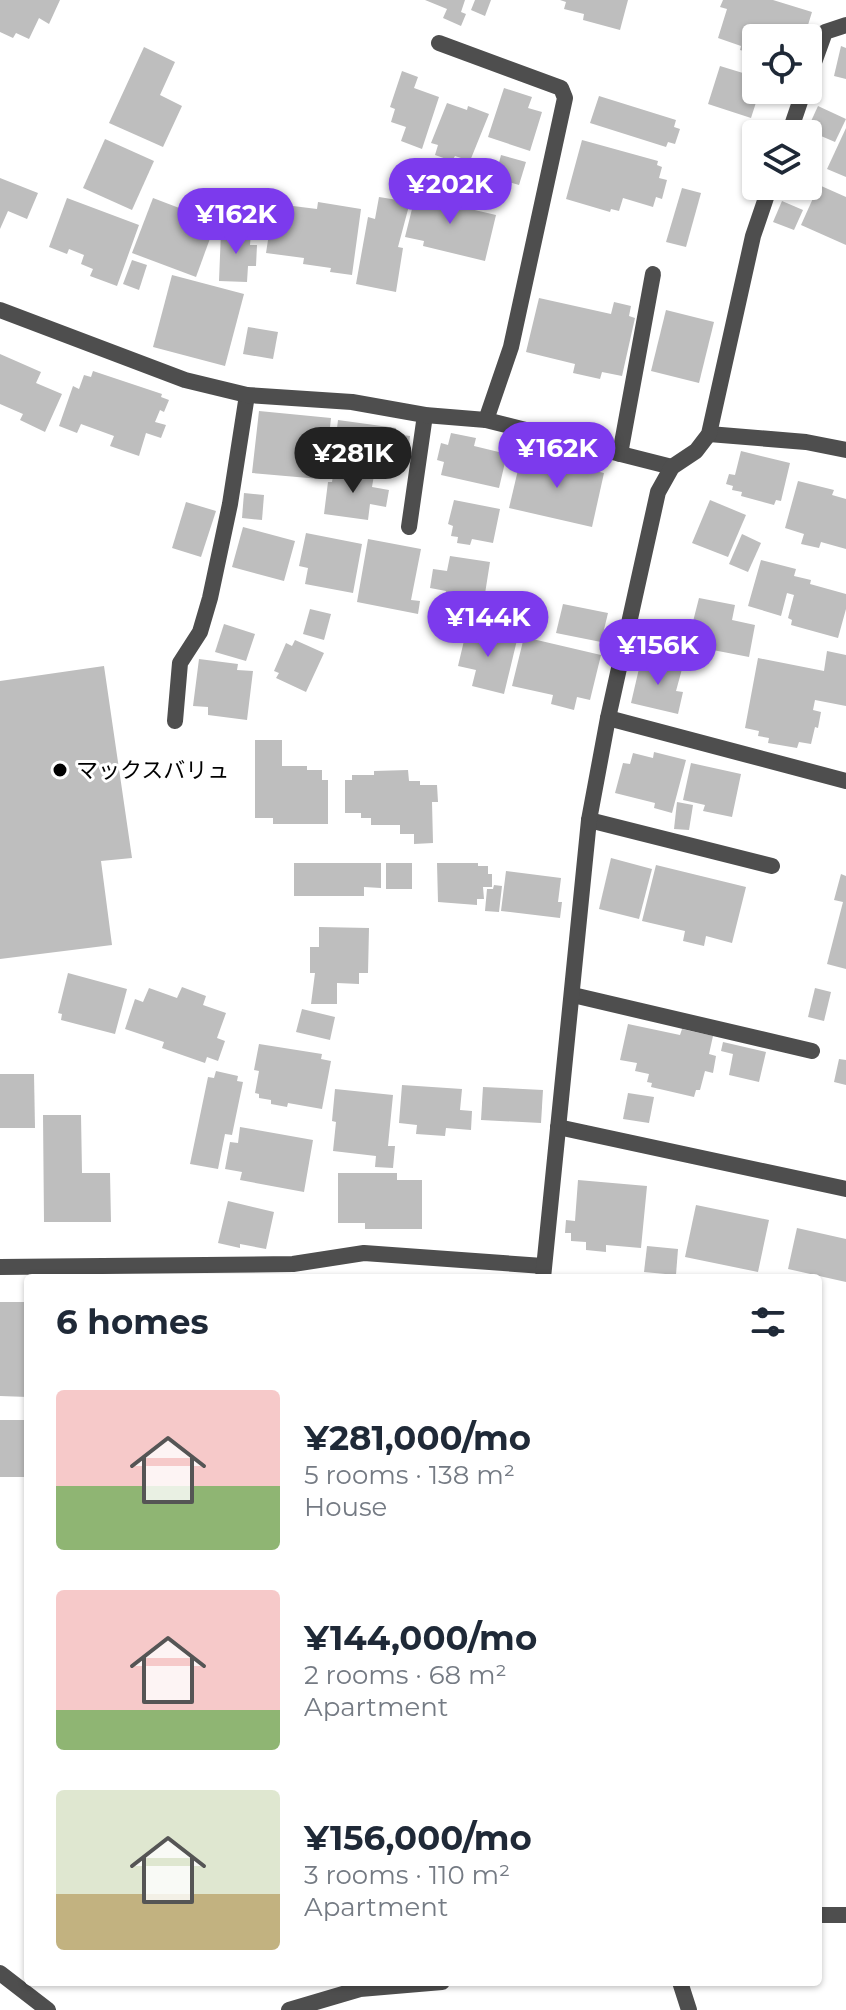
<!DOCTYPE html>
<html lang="en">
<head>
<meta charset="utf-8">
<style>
  body { margin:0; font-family:Montserrat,"Noto Sans JP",sans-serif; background:#f6f6f7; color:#1f2937; height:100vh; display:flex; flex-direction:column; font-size:30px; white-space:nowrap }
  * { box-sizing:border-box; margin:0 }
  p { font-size:26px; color:#747a83 }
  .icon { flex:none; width:44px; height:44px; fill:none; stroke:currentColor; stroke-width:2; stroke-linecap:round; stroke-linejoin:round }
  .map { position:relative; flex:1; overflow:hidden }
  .details { position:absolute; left:24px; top:1274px; width:798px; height:712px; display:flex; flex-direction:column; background:#fff; border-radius:8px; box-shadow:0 2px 6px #0004 }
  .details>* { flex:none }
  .buttons { position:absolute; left:742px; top:24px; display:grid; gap:16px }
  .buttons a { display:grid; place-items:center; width:80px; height:80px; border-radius:8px; background:#fff; box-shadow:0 2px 6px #0004; font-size:40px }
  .price { position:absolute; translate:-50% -68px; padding:0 18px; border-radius:28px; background:#7c3aed; color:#fff; font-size:26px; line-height:52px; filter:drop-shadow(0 2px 4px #0008) }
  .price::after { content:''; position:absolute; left:50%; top:48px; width:24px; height:18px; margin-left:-12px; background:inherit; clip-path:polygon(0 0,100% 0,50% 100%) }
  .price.on { background:#222; color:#fff }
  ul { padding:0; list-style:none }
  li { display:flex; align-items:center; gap:24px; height:200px; padding:0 32px }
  li span { display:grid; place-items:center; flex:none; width:224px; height:160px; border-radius:8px; color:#555 }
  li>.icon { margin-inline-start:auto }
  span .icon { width:96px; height:96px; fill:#fffc; stroke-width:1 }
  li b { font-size:34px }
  h2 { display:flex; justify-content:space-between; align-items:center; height:96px; padding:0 32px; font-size:34px }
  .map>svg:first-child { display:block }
  .building { fill:#bebebe }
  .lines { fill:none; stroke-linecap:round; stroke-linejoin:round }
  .service { stroke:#4e4e4e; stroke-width:16 }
  .minor { stroke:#4e4e4e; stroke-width:16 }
  .tertiary { stroke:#4e4e4e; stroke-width:16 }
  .poi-dot { fill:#000; stroke:#fff; stroke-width:3 }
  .labels { text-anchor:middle; stroke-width:6; stroke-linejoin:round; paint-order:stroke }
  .poi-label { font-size:22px; fill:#000; stroke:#fff; text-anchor:start }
</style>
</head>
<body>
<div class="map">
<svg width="846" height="2010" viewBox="0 0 846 2010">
  <rect width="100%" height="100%" fill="#fff"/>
  <!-- building -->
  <g class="building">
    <polygon points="0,0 60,0 49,24 39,18 29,39 16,33 13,38 0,32"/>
    <polygon points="425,0 465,0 461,12 466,14 461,26 443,18 447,9"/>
    <polygon points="475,0 491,0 485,16 471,10"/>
    <polygon points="560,0 628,0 620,30 583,20 584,14 564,9 566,2"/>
    <polygon points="723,0 773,0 812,12 804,38 756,38 756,54 740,50 741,46 718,38 727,9 720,7"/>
    <polygon points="841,46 846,48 846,79 834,76"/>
    <polygon points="144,47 175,62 160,95 182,106 163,147 109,123"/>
    <polygon points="720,66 756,77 756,90 760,90 751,118 708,104"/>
    <polygon points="402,71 418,77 414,88 439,97 422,149 401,141 406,127 391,122 395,109 390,107"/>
    <polygon points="504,88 532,97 528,108 542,112 530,151 488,137"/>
    <polygon points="599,96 676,120 674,127 680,129 675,144 668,142 666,147 590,123"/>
    <polygon points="447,103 467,110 468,106 489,114 470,161 455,156 452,161 435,155 438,145 431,143"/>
    <polygon points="818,106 846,119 835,142 807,130"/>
    <polygon points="846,128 846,177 827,169"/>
    <polygon points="105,139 154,161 132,210 83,188"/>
    <polygon points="582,140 658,161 657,165 662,167 659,178 667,180 662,199 656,197 653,207 623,198 619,211 611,209 610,212 566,199"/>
    <polygon points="501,155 526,162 519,185 495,178"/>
    <polygon points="0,178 38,193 27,219 8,211 0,229"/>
    <polygon points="819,185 846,197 846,245 801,225"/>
    <polygon points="682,188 701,193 686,247 666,242"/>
    <polygon points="417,189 451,197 449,204 496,215 485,261 423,246 424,241 405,237"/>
    <polygon points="379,197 410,202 398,247 403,248 396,292 356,284 368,217 375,219"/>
    <polygon points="67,198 139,225 117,286 90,276 93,269 81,264 84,255 69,249 67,254 49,247"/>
    <polygon points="153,198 216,222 196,277 132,253"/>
    <polygon points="782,201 803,210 794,230 773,222"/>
    <polygon points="318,202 361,209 352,275 330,272 331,268 303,264 304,258 266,253 273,208 292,210 293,206 317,209"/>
    <polygon points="221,231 251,232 250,245 257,245 256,266 248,266 247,282 219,281"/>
    <polygon points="132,260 147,265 139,290 123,284"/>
    <polygon points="172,275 244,294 225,366 153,347"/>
    <polygon points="539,298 611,314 614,302 631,306 629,316 635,318 622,376 602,372 600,379 573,373 575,364 526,352"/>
    <polygon points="666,310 714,322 699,383 651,371"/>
    <polygon points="248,327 278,332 273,359 243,354"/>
    <polygon points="0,354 41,372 36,383 62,394 45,432 20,420 23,414 0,404"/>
    <polygon points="93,371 162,394 161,397 169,400 164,412 160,410 155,422 166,425 161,438 146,433 139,456 110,446 114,436 81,424 77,433 59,426 73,386 79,389 84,375 91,377"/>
    <polygon points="259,411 331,418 325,475 320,474 320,479 252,473"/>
    <polygon points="338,420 396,428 395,434 410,436 408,453 402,452 401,459 406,459 405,471 333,462"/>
    <polygon points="451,433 476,438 474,446 507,454 499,488 441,475 444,462 437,460 441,443 448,445"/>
    <polygon points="741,451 790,463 781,501 776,500 774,505 741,496 742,492 732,490 733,486 726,484 729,474 735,475"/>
    <polygon points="522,453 604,473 592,527 509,508"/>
    <polygon points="334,469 374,475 372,487 389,490 386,507 370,504 368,520 324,514 328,482 332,482"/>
    <polygon points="798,481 834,490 832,495 846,499 846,549 821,542 819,548 801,544 804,534 785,528"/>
    <polygon points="244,493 264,495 262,520 242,518"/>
    <polygon points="454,500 500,509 493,543 472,539 470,545 457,543 458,537 451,536 453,526 448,524"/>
    <polygon points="710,500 746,515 728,557 692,543"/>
    <polygon points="186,502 216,511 201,557 172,548"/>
    <polygon points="243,527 295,541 284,581 232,567"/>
    <polygon points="306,533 362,544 353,593 305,584 308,568 299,566"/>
    <polygon points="742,534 761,543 748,572 729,564"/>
    <polygon points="368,539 421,549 411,600 420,601 418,614 357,602"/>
    <polygon points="450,556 490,562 484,600 479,599 476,617 462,614 463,609 459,608 460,604 444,601 446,591 430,588 433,569 447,571"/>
    <polygon points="761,560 796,569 794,576 811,580 810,584 846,594 846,609 838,638 791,625 792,620 788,618 794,595 787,593 781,616 748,606"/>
    <polygon points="699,598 735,605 732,620 755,625 749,657 687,645"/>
    <polygon points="563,604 608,613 601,642 556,633"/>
    <polygon points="310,609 331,614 324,640 303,634"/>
    <polygon points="224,624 255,634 246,661 215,652"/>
    <polygon points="467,628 517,640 504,694 472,686 476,670 458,666"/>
    <polygon points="524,637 601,655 590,700 577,697 574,710 551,704 553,695 512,686"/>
    <polygon points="295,640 324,653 306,692 276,678 279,673 274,671 286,643 292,646"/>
    <polygon points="664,643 691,651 686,666 660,658"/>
    <polygon points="827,651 846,655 846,706 815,700 813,710 821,712 818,728 815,727 811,744 799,742 797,748 768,743 769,738 758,736 759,731 745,728 758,658 824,671"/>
    <polygon points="199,659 238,664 237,670 253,671 247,720 208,715 208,707 193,706"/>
    <polygon points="641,660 682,669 676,691 683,692 678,714 631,703"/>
    <polygon points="104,666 132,858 101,861 112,945 0,959 0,681"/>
    <polygon points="255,740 282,740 282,766 307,766 307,770 322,770 322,780 328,780 328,824 273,824 273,818 255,818"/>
    <polygon points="654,752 686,760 672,813 654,808 655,803 615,793 623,763 630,764 633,753 653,758"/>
    <polygon points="691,763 741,774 732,817 703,811 705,805 683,800"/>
    <polygon points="408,770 409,781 420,781 420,785 437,785 438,802 432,802 433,843 414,844 414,834 400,834 400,825 371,825 371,818 361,818 361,813 345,813 345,780 352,780 352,775 374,775 374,771"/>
    <polygon points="677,802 693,805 689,830 674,829"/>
    <polygon points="611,858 652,869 639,919 599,909"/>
    <polygon points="294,863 381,863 381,888 364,887 364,896 294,896"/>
    <rect x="386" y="863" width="26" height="26"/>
    <polygon points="437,863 478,863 478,866 488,866 488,874 492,874 492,887 483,887 484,899 477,899 477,905 438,902"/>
    <polygon points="656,865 746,887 732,943 706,936 704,946 683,941 685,931 642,921"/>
    <polygon points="506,871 561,878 558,902 562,902 560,918 501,911"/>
    <polygon points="841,874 846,876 846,969 827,964 843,902 834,900"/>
    <polygon points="494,885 502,886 499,912 485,911 487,889 493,889"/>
    <polygon points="319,927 369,928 368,973 359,973 359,984 337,983 337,1004 311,1004 315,973 310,973 310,947 319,947"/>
    <polygon points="68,973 127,989 115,1034 61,1020 62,1014 58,1013"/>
    <polygon points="182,987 206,996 203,1005 226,1013 217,1038 225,1041 218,1061 207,1057 205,1063 162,1048 164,1042 125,1029 135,999 143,1002 149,988 177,998"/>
    <polygon points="815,988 831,992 824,1021 808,1017"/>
    <polygon points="302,1009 335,1017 330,1040 296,1032"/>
    <polygon points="628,1024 680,1035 682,1029 713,1036 709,1054 716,1056 713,1073 705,1071 700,1090 696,1090 694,1097 651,1087 652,1083 647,1082 649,1074 635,1071 637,1063 620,1060"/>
    <polygon points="723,1042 766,1052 759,1082 729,1075 733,1054 721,1051"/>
    <polygon points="259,1044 322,1054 321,1059 331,1061 322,1109 288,1103 287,1107 271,1104 271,1100 259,1098 259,1094 255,1093 259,1071 254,1070"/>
    <polygon points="839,1059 846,1060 846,1085 834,1082"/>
    <polygon points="216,1071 238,1076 237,1081 243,1082 232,1135 225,1134 218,1169 190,1164 208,1077 214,1078"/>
    <polygon points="0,1074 34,1074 35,1128 0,1128"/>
    <polygon points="402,1085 462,1089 460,1110 472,1111 471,1130 446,1128 445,1136 416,1134 417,1125 399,1123"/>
    <polygon points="483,1087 543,1090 541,1123 481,1120"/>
    <polygon points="335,1089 393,1095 388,1146 395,1146 393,1168 375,1167 376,1156 333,1151 336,1122 332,1121"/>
    <polygon points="628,1093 654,1097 649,1123 623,1119"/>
    <polygon points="43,1115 81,1115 82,1173 110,1173 111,1222 44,1222"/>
    <polygon points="240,1127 313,1140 304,1192 240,1180 242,1172 225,1169 230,1142 238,1143"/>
    <polygon points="338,1173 397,1173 397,1180 422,1180 422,1229 365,1229 365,1223 338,1223"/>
    <polygon points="578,1180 647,1186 641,1248 606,1245 606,1252 586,1250 586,1242 571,1241 571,1233 565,1233 566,1220 575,1221"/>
    <polygon points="228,1201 274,1212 266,1249 240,1244 240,1248 218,1243"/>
    <polygon points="696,1205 769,1220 758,1272 685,1257"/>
    <polygon points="797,1228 846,1239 846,1282 788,1269"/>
    <polygon points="647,1246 678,1249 676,1275 644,1272"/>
    <polygon points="0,1302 28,1302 28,1397 0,1396"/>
    <rect x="0" y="1420" width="28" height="57"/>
  </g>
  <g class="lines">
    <!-- service -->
    <g class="service">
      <polyline points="439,43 561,88 565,98 511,347 486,420"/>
      <polyline points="620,454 653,274"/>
      <polyline points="409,527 425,415"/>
      <polyline points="608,718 846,781"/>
      <polyline points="175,721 180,663 200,632 210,598 230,504 247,395"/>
      <polyline points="589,820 772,866"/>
      <polyline points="573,995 812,1051"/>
      <polyline points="558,1127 846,1189"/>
      <polyline points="818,1915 846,1915"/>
    </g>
    <!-- minor -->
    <g class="minor">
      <polyline points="808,79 825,32 846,25"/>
      <polyline points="789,134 804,90"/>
      <polyline points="0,310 185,380 247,395 352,402 425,415 486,420 672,467"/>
      <polyline points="709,434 806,442 846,450"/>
      <polyline points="0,1267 293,1264 364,1253 543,1266"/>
      <polyline points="543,1278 589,820 608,718 658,492 672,467 696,451 709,434 753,236 770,186"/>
      <polyline points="680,1982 689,2010"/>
      <polyline points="289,2010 360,1989 442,1982"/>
    </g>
    <!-- tertiary -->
    <polyline class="tertiary" points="0,1973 48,2010"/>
  </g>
  <!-- markers -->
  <circle class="poi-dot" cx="60" cy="770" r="8"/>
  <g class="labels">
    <!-- poi labels -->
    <g class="poi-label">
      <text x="76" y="778">マックスバリュ</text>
    </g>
  </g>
</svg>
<div class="buttons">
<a><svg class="icon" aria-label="locate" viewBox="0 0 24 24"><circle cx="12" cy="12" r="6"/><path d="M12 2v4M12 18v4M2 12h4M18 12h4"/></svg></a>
<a><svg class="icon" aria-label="layers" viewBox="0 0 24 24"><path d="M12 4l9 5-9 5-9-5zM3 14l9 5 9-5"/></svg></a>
</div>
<b class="price" style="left:450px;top:226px">¥202K</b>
<b class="price" style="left:236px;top:256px">¥162K</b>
<b class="price" style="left:557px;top:490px">¥162K</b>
<b class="price on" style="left:353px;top:495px">¥281K</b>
<b class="price" style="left:488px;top:659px">¥144K</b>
<b class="price" style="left:658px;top:687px">¥156K</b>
<section class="details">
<h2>6 homes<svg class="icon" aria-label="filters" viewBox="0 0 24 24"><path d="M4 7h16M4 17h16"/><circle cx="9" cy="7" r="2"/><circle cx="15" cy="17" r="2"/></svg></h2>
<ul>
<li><span style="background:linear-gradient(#f6c9c9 60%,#8fb573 0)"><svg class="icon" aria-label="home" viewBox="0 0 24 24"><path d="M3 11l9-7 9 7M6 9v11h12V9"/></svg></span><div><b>¥281,000/mo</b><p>5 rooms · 138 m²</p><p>House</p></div></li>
<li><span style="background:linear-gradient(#f6c9c9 75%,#8fb573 0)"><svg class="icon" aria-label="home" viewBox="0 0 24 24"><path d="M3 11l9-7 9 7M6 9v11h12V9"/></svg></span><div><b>¥144,000/mo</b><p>2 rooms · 68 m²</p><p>Apartment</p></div></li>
<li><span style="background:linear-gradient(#dfe7d0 65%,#c2b280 0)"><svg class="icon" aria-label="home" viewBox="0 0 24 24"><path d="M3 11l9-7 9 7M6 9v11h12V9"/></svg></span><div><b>¥156,000/mo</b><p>3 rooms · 110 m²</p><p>Apartment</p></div></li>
</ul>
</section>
</div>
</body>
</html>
